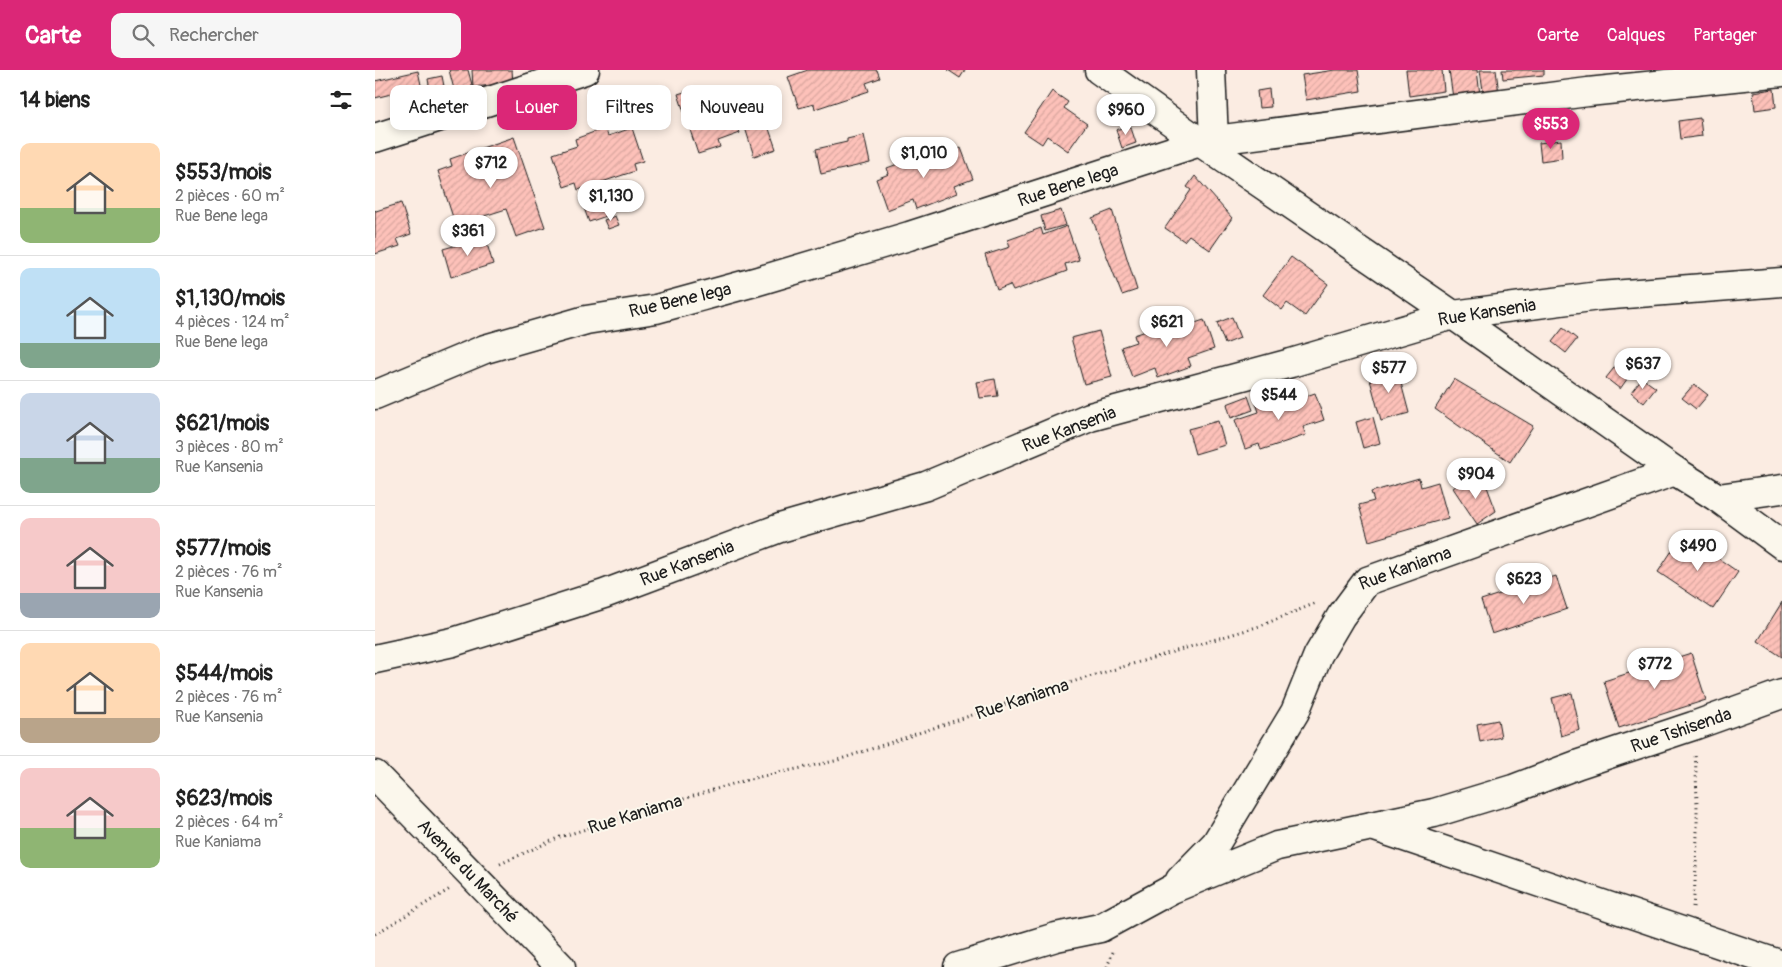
<!DOCTYPE html>
<html lang="fr">
<head>
<meta charset="utf-8">
<style>
  body { margin:0; font-family:Pangolin,sans-serif; background:#f6f6f6; color:#222; height:100vh; display:flex; flex-direction:column; font-size:19px; white-space:nowrap }
  * { box-sizing:border-box; margin:0 }
  p { font-size:16px; color:#767676 }
  .icon { flex:none; width:28px; height:28px; fill:none; stroke:currentColor; stroke-width:2; stroke-linecap:round; stroke-linejoin:round }
  .map { position:relative; flex:1; overflow:hidden }
  .drawer { display:flex; flex-direction:column; background:#fff; width:375px }
  .drawer>* { flex:none }
  .banner { position:absolute; left:15px; top:15px; width:475px; height:45px; display:flex; gap:10px }
  .price { position:absolute; translate:-50% -42px; padding:0 11px; border-radius:18px; background:#fff; color:#222; font-size:16px; line-height:32px; filter:drop-shadow(0 1px 2px #0008) }
  .price::after { content:''; position:absolute; left:50%; top:30px; width:15px; height:11px; margin-left:-8px; background:inherit; clip-path:polygon(0 0,100% 0,50% 100%) }
  .price.selected { background:#db2777; color:#fff }
  ul { padding:0; list-style:none }
  li { display:flex; align-items:center; gap:15px; height:125px; padding:0 20px }
  li+li { border-top:1px solid #e0e0e0 }
  li span { display:grid; place-items:center; flex:none; width:140px; height:100px; border-radius:10px; color:#555 }
  li>.icon { margin-inline-start:auto }
  span .icon { width:60px; height:60px; fill:#fffc; stroke-width:1 }
  li b { font-size:21px }
  h2 { display:flex; justify-content:space-between; align-items:center; height:60px; padding:0 20px; font-size:21px }
  .pill { padding:0 18px; border-radius:10px; background:#fff; box-shadow:0 2px 8px #0003; font-size:18px; line-height:45px }
  .pill.selected { background:#db2777; color:#fff }
  header { display:flex; align-items:center; gap:30px; box-sizing:border-box; height:70px; padding:0 25px; background:#db2777; color:#fff }
  header strong { font-size:24px }
  nav { display:flex; gap:28px; margin-inline-start:auto; font-size:18px }
  .search { width:350px; height:45px; background:#f6f6f6; display:flex; align-items:center; gap:12px; box-sizing:border-box; padding:0 18px; border-radius:10px; color:#767676; font-size:19px }
  main { display:flex; flex:1; min-height:0 }
  .map>svg:first-child { display:block }
  .building { fill:url(#building-hatch); stroke:#1c1c1c }
  .lines { fill:none; stroke-linecap:round; stroke-linejoin:round }
  .street-casing { stroke:#1c1c1c; stroke-width:31 }
  .path { stroke:#1c1c1c; stroke-width:3; stroke-dasharray:1 4; stroke-linecap:butt }
  .street { stroke:#fbf7ec; stroke-width:28 }
  .labels { text-anchor:middle; stroke-width:4; stroke-linejoin:round; paint-order:stroke }
  .street-label { font-size:18px; fill:#1c1c1c; stroke:#fbf7ec }
</style>
</head>
<body>
<header>
<strong>Carte</strong>
<div class="search"><svg class="icon" aria-label="search" viewBox="0 0 24 24"><circle cx="10" cy="10" r="6"/><path d="M15 15l6 6"/></svg>Rechercher</div>
<nav><a>Carte</a><a>Calques</a><a>Partager</a></nav>
</header>
<main>
<section class="drawer">
<h2>14 biens<svg class="icon" aria-label="filters" viewBox="0 0 24 24"><path d="M4 7h16M4 17h16"/><circle cx="9" cy="7" r="2"/><circle cx="15" cy="17" r="2"/></svg></h2>
<ul>
<li><span style="background:linear-gradient(#ffd9b3 65%,#8fb573 0)"><svg class="icon" aria-label="home" viewBox="0 0 24 24"><path d="M3 11l9-7 9 7M6 9v11h12V9"/></svg></span><div><b>$553/mois</b><p>2 pièces · 60 m²</p><p>Rue Bene lega</p></div></li>
<li><span style="background:linear-gradient(#bfe0f5 75%,#7fa58c 0)"><svg class="icon" aria-label="home" viewBox="0 0 24 24"><path d="M3 11l9-7 9 7M6 9v11h12V9"/></svg></span><div><b>$1,130/mois</b><p>4 pièces · 124 m²</p><p>Rue Bene lega</p></div></li>
<li><span style="background:linear-gradient(#c9d6e8 65%,#7fa58c 0)"><svg class="icon" aria-label="home" viewBox="0 0 24 24"><path d="M3 11l9-7 9 7M6 9v11h12V9"/></svg></span><div><b>$621/mois</b><p>3 pièces · 80 m²</p><p>Rue Kansenia</p></div></li>
<li><span style="background:linear-gradient(#f6c9c9 75%,#9aa5b1 0)"><svg class="icon" aria-label="home" viewBox="0 0 24 24"><path d="M3 11l9-7 9 7M6 9v11h12V9"/></svg></span><div><b>$577/mois</b><p>2 pièces · 76 m²</p><p>Rue Kansenia</p></div></li>
<li><span style="background:linear-gradient(#ffd9b3 75%,#b9a48a 0)"><svg class="icon" aria-label="home" viewBox="0 0 24 24"><path d="M3 11l9-7 9 7M6 9v11h12V9"/></svg></span><div><b>$544/mois</b><p>2 pièces · 76 m²</p><p>Rue Kansenia</p></div></li>
<li><span style="background:linear-gradient(#f6c9c9 60%,#8fb573 0)"><svg class="icon" aria-label="home" viewBox="0 0 24 24"><path d="M3 11l9-7 9 7M6 9v11h12V9"/></svg></span><div><b>$623/mois</b><p>2 pièces · 64 m²</p><p>Rue Kaniama</p></div></li>
</ul>
</section>
<div class="map">
<svg width="1407" height="897" viewBox="0 0 1407 897">
  <defs>
    <pattern id="building-hatch" width="6" height="6" patternUnits="userSpaceOnUse" patternTransform="scale(1.25)"><rect width="6" height="6" fill="#fdc1b9"/><path d="M-1 1l2-2M0 6l6-6M5 7l2-2" fill="none" stroke="#d8a59e"/></pattern>
  </defs>
  <rect width="100%" height="100%" fill="#fbece2"/>
  <filter id="ink" filterUnits="userSpaceOnUse"><feTurbulence type="fractalNoise" baseFrequency=".02" numOctaves="2"/><feDisplacementMap in="SourceGraphic" scale="10" xChannelSelector="R" yChannelSelector="G"/><feConvolveMatrix kernelMatrix="1 2 1 2 8 2 1 2 1" color-interpolation-filters="sRGB"/></filter>
  <g filter="url(#ink)">
    <!-- building -->
    <g class="building">
      <polygon points="74,0 93,0 100,26 82,31"/>
      <polygon points="97,0 137,0 138,13 98,17"/>
      <polygon points="433,0 502,0 505,8 491,13 494,21 440,39 439,34 424,38 413,7"/>
      <polygon points="573,0 590,0 585,8"/>
      <polygon points="960,0 983,0 986,21 931,30 927,5"/>
      <polygon points="1031,0 1067,0 1069,21 1034,26"/>
      <polygon points="1074,0 1102,0 1105,25 1078,28"/>
      <polygon points="1105,0 1121,0 1124,24 1109,27"/>
      <polygon points="1127,0 1169,0 1169,5 1128,9"/>
      <polygon points="43,1 50,33 32,37 28,21 0,28 0,11"/>
      <polygon points="67,6 73,37 58,39 53,9"/>
      <polygon points="325,17 330,32 352,25 365,63 343,71 345,77 323,84 303,24"/>
      <polygon points="894,19 896,37 884,38 882,21"/>
      <polygon points="1399,19 1401,37 1380,40 1378,22"/>
      <polygon points="378,20 390,57 393,56 401,79 379,86 360,26"/>
      <polygon points="677,21 693,32 689,38 712,54 693,81 672,66 667,74 649,62"/>
      <polygon points="1325,48 1327,66 1305,69 1303,51"/>
      <polygon points="755,55 761,73 747,78 741,60"/>
      <polygon points="230,58 233,66 257,58 268,91 258,94 260,101 203,120 201,113 189,117 178,84 202,76 200,69"/>
      <polygon points="489,65 495,93 446,104 441,79 472,72 472,69"/>
      <polygon points="139,67 170,157 141,167 131,139 106,147 109,157 84,166 63,101 77,96 75,89"/>
      <polygon points="1186,70 1187,88 1166,91 1164,73"/>
      <polygon points="568,77 570,84 586,78 598,109 579,116 582,123 541,139 538,130 512,140 501,109 514,104 512,98"/>
      <polygon points="820,106 857,148 835,180 814,165 809,171 790,158 816,120 812,117"/>
      <polygon points="227,115 237,144 214,152 209,138 217,135 212,121"/>
      <polygon points="247,117 252,134 241,138 235,121"/>
      <polygon points="26,133 36,164 22,169 25,176 0,184 0,140 1,141"/>
      <polygon points="686,140 691,155 670,161 666,146"/>
      <polygon points="737,140 762,220 747,225 717,148"/>
      <polygon points="240,146 244,155 233,159 229,150"/>
      <polygon points="692,156 704,190 690,194 692,201 638,221 635,215 622,220 610,185 635,177 633,170 666,158 668,165"/>
      <polygon points="110,167 118,194 76,207 68,179"/>
      <polygon points="916,187 953,214 930,246 912,233 907,240 888,225"/>
      <polygon points="857,247 865,268 850,274 842,253"/>
      <polygon points="808,249 811,256 829,250 839,279 813,288 816,296 783,308 780,298 757,307 746,277 761,272 759,265"/>
      <polygon points="1188,258 1202,269 1191,283 1177,272"/>
      <polygon points="724,261 737,307 709,314 696,268"/>
      <polygon points="1242,294 1255,305 1245,319 1231,308"/>
      <polygon points="1022,298 1034,343 1006,351 994,306"/>
      <polygon points="1267,308 1281,318 1269,333 1256,322"/>
      <polygon points="620,309 623,326 605,328 602,312"/>
      <polygon points="1079,309 1158,356 1135,392 1060,339"/>
      <polygon points="1319,314 1333,325 1321,339 1307,328"/>
      <polygon points="914,322 917,331 940,323 949,350 928,357 931,365 886,380 884,374 870,379 860,350 884,342 881,333"/>
      <polygon points="873,326 878,340 856,348 852,334"/>
      <polygon points="998,347 1005,373 988,378 981,352"/>
      <polygon points="843,351 850,375 820,384 813,359"/>
      <polygon points="1094,407 1098,418 1111,414 1121,441 1102,454 1078,418"/>
      <polygon points="1044,408 1046,417 1063,412 1073,448 994,471 984,435 999,431 996,422"/>
      <polygon points="1308,464 1363,502 1338,539 1283,502"/>
      <polygon points="1181,506 1192,539 1117,564 1106,530"/>
      <polygon points="1407,532 1407,587 1383,571"/>
      <polygon points="1316,583 1331,630 1244,658 1229,611"/>
      <polygon points="1197,623 1205,660 1186,666 1177,628"/>
      <polygon points="1123,650 1126,667 1105,672 1102,654"/>
    </g>
    <g class="lines">
      <!-- street casing -->
      <g class="street-casing">
        <g id="street">
          <polyline points="724,0 825,72 1078,245 1300,401 1343,428 1407,475"/>
          <polyline points="836,0 839,70"/>
          <polyline points="0,68 210,0"/>
          <polyline points="0,325 110,279 211,250 281,239 383,211 534,166 825,72 1213,22 1407,2"/>
          <polyline points="1343,428 1407,419"/>
          <polyline points="0,589 78,572 229,524 405,458 551,416 715,347 916,293 1078,245 1224,226 1407,212"/>
          <polyline points="0,705 186,897"/>
          <polyline points="997,756 1407,895"/>
          <polyline points="805,810 841,773 920,642 943,585 966,546 992,511 1300,401"/>
          <polyline points="583,897 681,867 725,858 797,819 902,776 1059,743 1138,719 1204,694 1318,656 1407,624"/>
        </g>
      </g>
      <!-- path -->
      <g class="path">
        <polyline points="125,794 185,767 374,709 460,691 687,615 885,556 941,533"/>
        <path d="M1318,837C1323,785 1323,735 1320,683"/>
        <polyline points="0,864 75,819"/>
        <polyline points="732,897 738,882"/>
      </g>
      <!-- street -->
      <use href="#street" class="street"/>
    </g>
  </g>
  <g class="labels">
    <!-- street labels -->
    <g class="street-label">
      <text transform="translate(693 115) rotate(-18)" y="6">Rue Bene lega</text>
      <text transform="translate(305 230) rotate(-13)" y="6">Rue Bene lega</text>
      <text transform="translate(1112 242) rotate(-9)" y="6">Rue Kansenia</text>
      <text transform="translate(694 359) rotate(-21)" y="6">Rue Kansenia</text>
      <text transform="translate(312 493) rotate(-21)" y="6">Rue Kansenia</text>
      <text transform="translate(1030 498) rotate(-20)" y="6">Rue Kaniama</text>
      <text transform="translate(647 629) rotate(-18)" y="6">Rue Kaniama</text>
      <text transform="translate(1306 660) rotate(-19)" y="6">Rue Tshisenda</text>
      <text transform="translate(260 744) rotate(-17)" y="6">Rue Kaniama</text>
      <text transform="translate(93 801) rotate(46)" y="6">Avenue du Marché</text>
    </g>
  </g>
</svg>
<b class="price" style="left:751px;top:66px">$960</b>
<b class="price selected" style="left:1176px;top:80px">$553</b>
<b class="price" style="left:549px;top:109px">$1,010</b>
<b class="price" style="left:116px;top:119px">$712</b>
<b class="price" style="left:236px;top:152px">$1,130</b>
<b class="price" style="left:93px;top:187px">$361</b>
<b class="price" style="left:792px;top:278px">$621</b>
<b class="price" style="left:1268px;top:320px">$637</b>
<b class="price" style="left:1014px;top:324px">$577</b>
<b class="price" style="left:904px;top:351px">$544</b>
<b class="price" style="left:1101px;top:430px">$904</b>
<b class="price" style="left:1323px;top:502px">$490</b>
<b class="price" style="left:1149px;top:535px">$623</b>
<b class="price" style="left:1280px;top:620px">$772</b>
<div class="banner">
<a class="pill">Acheter</a>
<a class="pill selected">Louer</a>
<a class="pill">Filtres</a>
<a class="pill">Nouveau</a>
</div>
</div>
</main>
</body>
</html>
